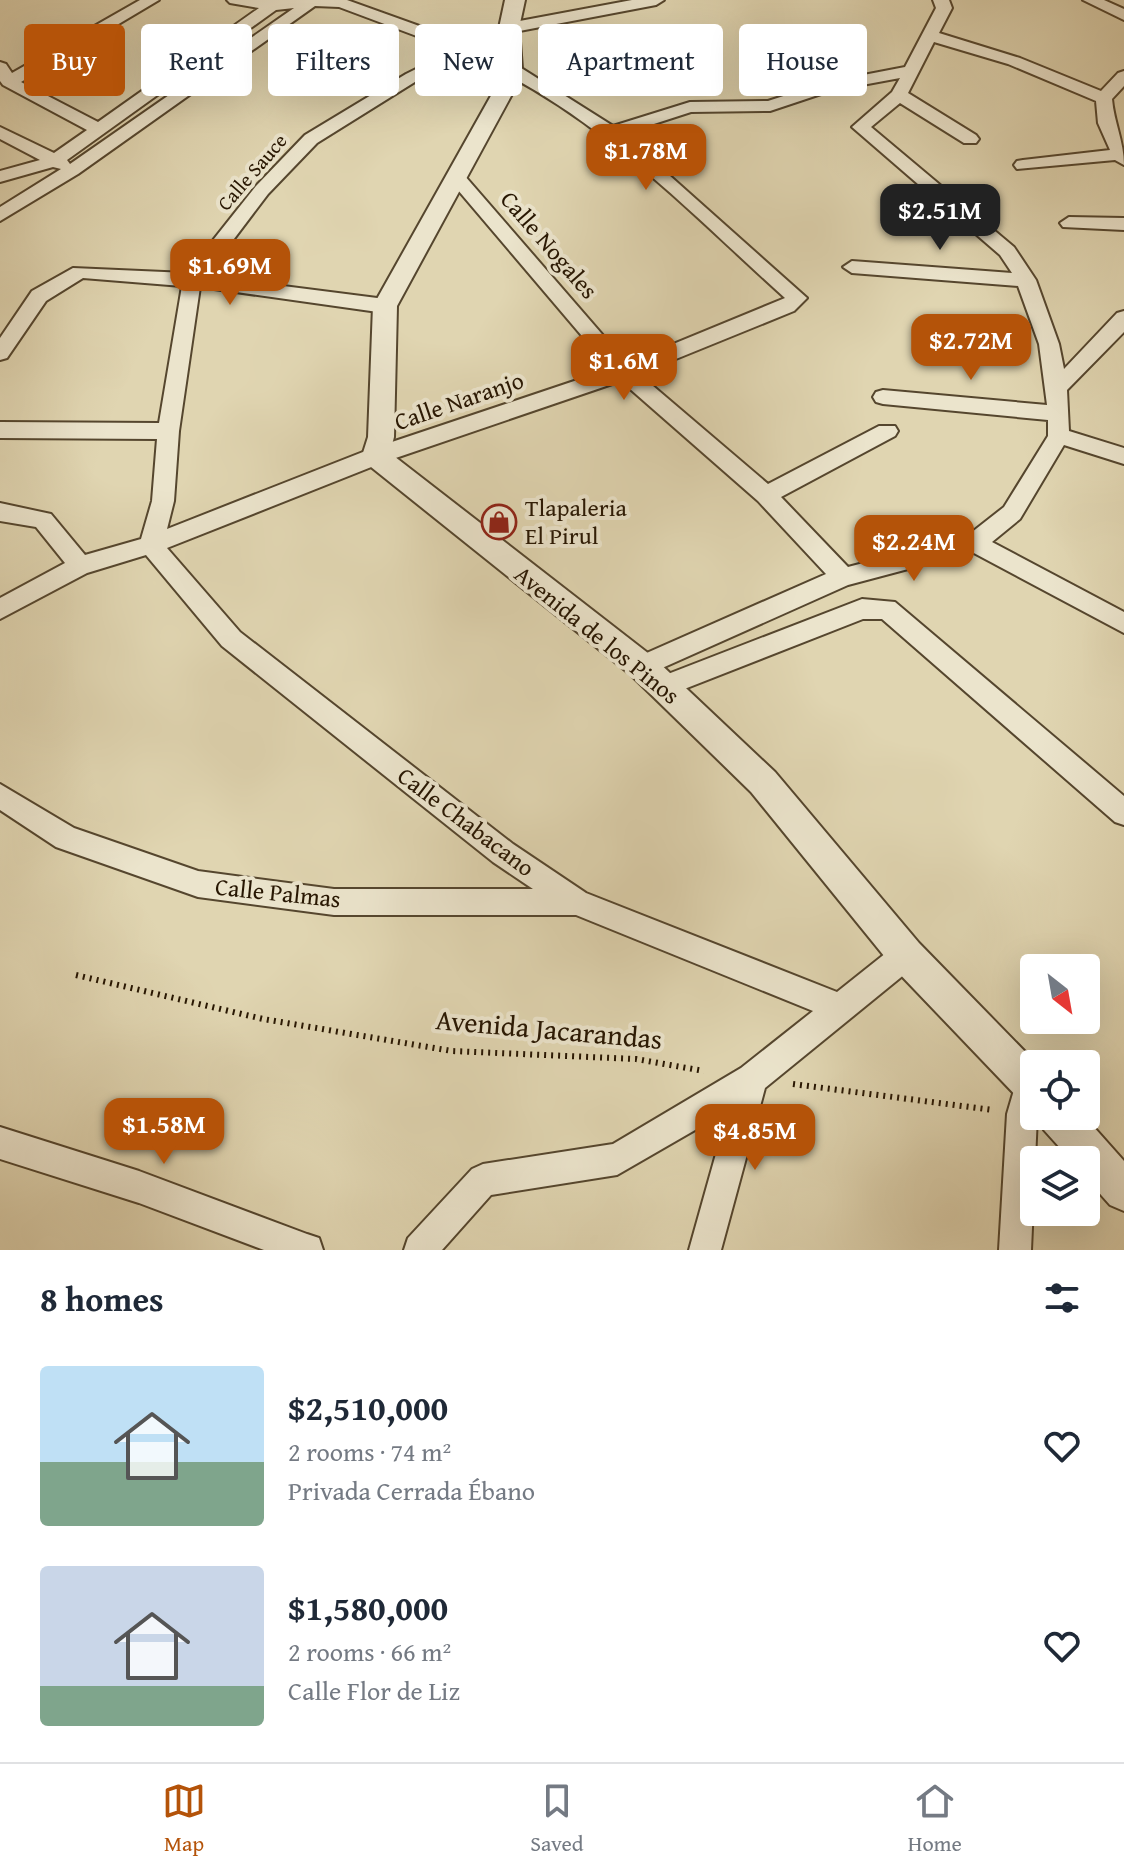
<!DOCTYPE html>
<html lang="en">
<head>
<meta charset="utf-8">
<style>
  body { margin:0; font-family:"Gentium Book Plus",serif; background:#f2f2f3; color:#1f2937; height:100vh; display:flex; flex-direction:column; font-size:30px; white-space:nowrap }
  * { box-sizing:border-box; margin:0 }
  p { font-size:26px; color:#747a83 }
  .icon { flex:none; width:44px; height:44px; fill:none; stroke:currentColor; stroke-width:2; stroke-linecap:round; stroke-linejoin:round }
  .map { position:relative; height:1250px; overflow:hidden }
  .drawer { display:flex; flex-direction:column; background:#fff; flex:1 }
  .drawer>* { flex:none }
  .guide { position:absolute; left:24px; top:24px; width:1076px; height:72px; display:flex; gap:16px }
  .needle { width:52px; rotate:149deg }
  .buttons { position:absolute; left:1020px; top:954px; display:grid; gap:16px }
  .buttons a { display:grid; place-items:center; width:80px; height:80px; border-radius:8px; background:#fff; box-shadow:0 8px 32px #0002; font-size:40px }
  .price { position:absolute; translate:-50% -68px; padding:0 18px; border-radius:16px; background:#b45309; color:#fff; font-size:26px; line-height:52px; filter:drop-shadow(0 2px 4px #0008) }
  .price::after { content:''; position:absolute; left:50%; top:48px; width:24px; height:18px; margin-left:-12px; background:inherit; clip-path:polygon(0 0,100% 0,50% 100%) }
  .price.active { background:#222; color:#fff }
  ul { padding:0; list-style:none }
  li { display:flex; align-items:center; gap:24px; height:200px; padding:0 40px }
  li span { display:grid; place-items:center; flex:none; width:224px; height:160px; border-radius:8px; color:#555 }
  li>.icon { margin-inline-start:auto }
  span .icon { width:96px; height:96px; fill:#fffc; stroke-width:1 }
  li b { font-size:34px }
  h2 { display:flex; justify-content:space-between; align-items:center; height:96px; padding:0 40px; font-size:34px }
  .pill { padding:0 28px; border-radius:8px; background:#fff; box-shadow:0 8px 32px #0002; font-size:28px; line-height:72px }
  .pill.active { background:#b45309; color:#fff }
  .dock { display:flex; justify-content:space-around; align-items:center; height:112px; border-top:2px solid #e0e1e3; background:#fff; font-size:22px; color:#747a83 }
  .dock a { display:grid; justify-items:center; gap:4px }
  .dock .active { color:#b45309 }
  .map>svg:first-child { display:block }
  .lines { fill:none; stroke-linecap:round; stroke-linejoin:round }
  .minor-casing { stroke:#55462e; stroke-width:4 }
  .tertiary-casing { stroke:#55462e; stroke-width:4 }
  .path { stroke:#271602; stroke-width:6; stroke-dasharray:2 5; stroke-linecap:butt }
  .minor { fill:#ebe4cc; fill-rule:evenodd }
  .tertiary { fill:#ebe4cc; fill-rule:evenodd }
  .labels { text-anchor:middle; stroke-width:8; stroke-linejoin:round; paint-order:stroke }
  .far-street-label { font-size:20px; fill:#271602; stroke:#ebe4cc }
  .street-label { font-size:24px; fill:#271602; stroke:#ebe4cc }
  .poi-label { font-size:24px; fill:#271602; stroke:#ebe4cc; text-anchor:start }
  .near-street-label { font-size:28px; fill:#271602; stroke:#ebe4cc }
</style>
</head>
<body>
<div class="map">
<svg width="1124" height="1250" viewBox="0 0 1124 1250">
  <rect width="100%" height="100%" fill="#e0d5b1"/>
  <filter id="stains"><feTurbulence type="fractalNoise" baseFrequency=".0025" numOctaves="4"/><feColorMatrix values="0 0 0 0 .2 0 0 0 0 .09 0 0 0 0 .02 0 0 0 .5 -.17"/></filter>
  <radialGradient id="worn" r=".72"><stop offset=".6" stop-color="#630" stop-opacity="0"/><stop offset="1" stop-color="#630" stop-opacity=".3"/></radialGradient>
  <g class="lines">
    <!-- minor casing -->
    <g class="minor-casing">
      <g id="minor">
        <path d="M140,0H159L21,82L98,122L259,8L230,3L227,0H347L475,46L518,66L613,126L690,102L768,101L827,82L905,67L936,8L933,0H949L952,8L939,33L1020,58L1101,91L1118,73L1124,71V86L1112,99C1114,123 1124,141 1124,165L1115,160L1017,169L1014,165L1017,161L1023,160L1110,150L1098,123L1096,101L1008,64L934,42L908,93L976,135L979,139L976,143H964L900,103L871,127L1014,247L1036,280L1059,344L1064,369L1117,313L1124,311V332L1067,390L1069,431L1124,448V464L1064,445L1020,519L992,542L1124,612V633L972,552L848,585L651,673L642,676L633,673L630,666L633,659L826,574L758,501L621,381L384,462L167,548L240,632L513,844L586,893L837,992L896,945L906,941L916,945L920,955L916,965L765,1088L721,1250H689L728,1111L617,1175L491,1195L442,1250H404L408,1238L472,1169L483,1164L613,1144L741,1068L813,1011L576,915H334L198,897L56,847L0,810V784L74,828L198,871L334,889H533L493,862L222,646L146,555L87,573L0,619V598L65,563L36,527L0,521V503L51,514L85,555L141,539L152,501L157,439L0,438V422L159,423L182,286L83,278L46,301L7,358L0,360V338L32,291L73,268L187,273L256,186L305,135L406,74L454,50L339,7L315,6L78,174L0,221V207L61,169L53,167L0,182V171L40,160L0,139V127L54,153L87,130L3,85L0,81V62L6,64L12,73ZM294,8L70,164L67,160L276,10ZM467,56C592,108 686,209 785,298L627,363L464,175H452L449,179L452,183L610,369L368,450L167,529L174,501L179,431L200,287L385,313L395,306L385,299L206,276L268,194L317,143L418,80ZM900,78L892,92L852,127L1000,255L1012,273L852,261L843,267L852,273L1018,286L1039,344L1047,405L883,390L876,392L873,397L876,402L883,404L1048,420V436L1004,507L967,536L848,567L781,497L895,436L898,431L895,426H879L768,484L639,374L794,311L807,298L623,134L691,112L770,111L830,91Z"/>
        <polygon points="632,0 664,0 656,5 509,33 501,28 509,23"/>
        <polygon points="1083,0 1104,0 1124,9 1124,20"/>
        <polygon points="1069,217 1124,218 1124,230 1063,227 1060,223"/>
        <polygon points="862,599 895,602 1124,796 1124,825 1115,822 882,619 863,619 664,697 655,693 652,686 655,679"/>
        <polygon points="1030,1069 1034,1070 1034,1116 1037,1116 1031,1250 999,1250 1007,1114 1019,1073"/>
        <polygon points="0,1127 139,1171 307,1234 319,1238 323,1250 264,1250 139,1203 0,1159"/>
      </g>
    </g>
    <!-- tertiary casing -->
    <g class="tertiary-casing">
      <g id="tertiary">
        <polygon points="505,0 525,0 519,28 522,69 517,85 397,306 394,437 390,453 653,657 775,772 919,943 1037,1064 1034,1064 1034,1107 1021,1101 893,967 751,792 631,675 366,463 362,456 368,437 373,306 497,85 502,69 499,28"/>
        <polygon points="1039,1116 1084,1116 1124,1161 1124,1211 1110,1205 1086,1178 1086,1160 1071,1160 1044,1130"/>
      </g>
    </g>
    <!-- path -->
    <g class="path">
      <polyline points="76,975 263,1019 452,1051 636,1059 704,1071"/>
      <polyline points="793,1084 993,1110"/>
    </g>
    <!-- minor -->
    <use href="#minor" class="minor"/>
    <!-- tertiary -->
    <use href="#tertiary" class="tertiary"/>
  </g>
  <!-- icons -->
  <defs>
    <g id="shop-ring" transform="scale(1.8)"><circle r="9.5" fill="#ebe4cc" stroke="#8f2418" stroke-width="1.5"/><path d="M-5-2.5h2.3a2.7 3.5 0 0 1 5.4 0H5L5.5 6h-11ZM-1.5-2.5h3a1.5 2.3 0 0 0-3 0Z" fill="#8f2418"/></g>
  </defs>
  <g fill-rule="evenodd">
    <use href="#shop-ring" x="499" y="522"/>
  </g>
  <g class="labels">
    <!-- far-street labels -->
    <g class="far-street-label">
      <text transform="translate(252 172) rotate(-49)" y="7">Calle Sauce</text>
    </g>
    <!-- street labels -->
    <g class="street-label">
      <text transform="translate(549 245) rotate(49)" y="8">Calle Nogales</text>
      <text transform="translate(459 401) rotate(-19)" y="8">Calle Naranjo</text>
      <text transform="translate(597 635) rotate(39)" y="8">Avenida de los Pinos</text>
      <text transform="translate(466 822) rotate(37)" y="8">Calle Chabacano</text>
      <text transform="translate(278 893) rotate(6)" y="8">Calle Palmas</text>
    </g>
    <!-- poi labels -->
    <g class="poi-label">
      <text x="525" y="516">Tlapaleria<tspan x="525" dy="28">El Pirul</tspan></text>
    </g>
    <!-- near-street labels -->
    <g class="near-street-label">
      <text transform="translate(549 1029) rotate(5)" y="10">Avenida Jacarandas</text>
    </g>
  </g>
  <rect width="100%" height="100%" filter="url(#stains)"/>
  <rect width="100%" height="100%" fill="url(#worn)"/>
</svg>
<div class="buttons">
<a><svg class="needle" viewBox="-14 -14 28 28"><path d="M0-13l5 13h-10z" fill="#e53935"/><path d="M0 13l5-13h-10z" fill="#747a83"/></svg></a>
<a><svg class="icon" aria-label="locate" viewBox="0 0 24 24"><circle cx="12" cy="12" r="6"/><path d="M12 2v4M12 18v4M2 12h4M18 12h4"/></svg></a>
<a><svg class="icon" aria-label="layers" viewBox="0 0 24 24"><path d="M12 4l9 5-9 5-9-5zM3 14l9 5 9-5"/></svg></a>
</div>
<b class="price" style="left:646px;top:192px">$1.78M</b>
<b class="price active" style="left:940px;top:252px">$2.51M</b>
<b class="price" style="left:230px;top:307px">$1.69M</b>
<b class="price" style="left:971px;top:382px">$2.72M</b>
<b class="price" style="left:624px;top:402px">$1.6M</b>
<b class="price" style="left:914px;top:583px">$2.24M</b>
<b class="price" style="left:164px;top:1166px">$1.58M</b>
<b class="price" style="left:755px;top:1172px">$4.85M</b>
<div class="guide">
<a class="pill active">Buy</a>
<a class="pill">Rent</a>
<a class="pill">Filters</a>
<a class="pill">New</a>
<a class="pill">Apartment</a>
<a class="pill">House</a>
</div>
</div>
<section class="drawer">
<h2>8 homes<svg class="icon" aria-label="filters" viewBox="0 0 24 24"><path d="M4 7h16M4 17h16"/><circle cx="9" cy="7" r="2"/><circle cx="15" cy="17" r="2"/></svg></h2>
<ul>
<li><span style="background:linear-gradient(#bfe0f5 60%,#7fa58c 0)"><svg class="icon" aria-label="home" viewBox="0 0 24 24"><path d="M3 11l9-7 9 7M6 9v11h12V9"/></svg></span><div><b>$2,510,000</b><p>2 rooms · 74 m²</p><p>Privada Cerrada Ébano</p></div><svg class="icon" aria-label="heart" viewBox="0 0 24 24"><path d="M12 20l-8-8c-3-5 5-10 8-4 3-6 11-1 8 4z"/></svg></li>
<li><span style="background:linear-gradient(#c9d6e8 75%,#7fa58c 0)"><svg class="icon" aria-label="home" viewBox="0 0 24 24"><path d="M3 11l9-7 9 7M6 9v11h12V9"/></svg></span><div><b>$1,580,000</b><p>2 rooms · 66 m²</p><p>Calle Flor de Liz</p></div><svg class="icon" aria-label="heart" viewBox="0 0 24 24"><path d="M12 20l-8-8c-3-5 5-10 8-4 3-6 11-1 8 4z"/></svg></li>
</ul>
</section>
<nav class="dock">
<a class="active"><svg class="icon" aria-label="map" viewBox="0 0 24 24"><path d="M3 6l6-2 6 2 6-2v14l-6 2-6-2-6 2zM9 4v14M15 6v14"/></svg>Map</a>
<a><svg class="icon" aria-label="saved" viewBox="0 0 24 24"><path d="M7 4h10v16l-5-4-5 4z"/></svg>Saved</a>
<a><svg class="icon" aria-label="home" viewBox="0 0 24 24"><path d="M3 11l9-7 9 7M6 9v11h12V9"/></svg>Home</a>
</nav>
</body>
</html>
